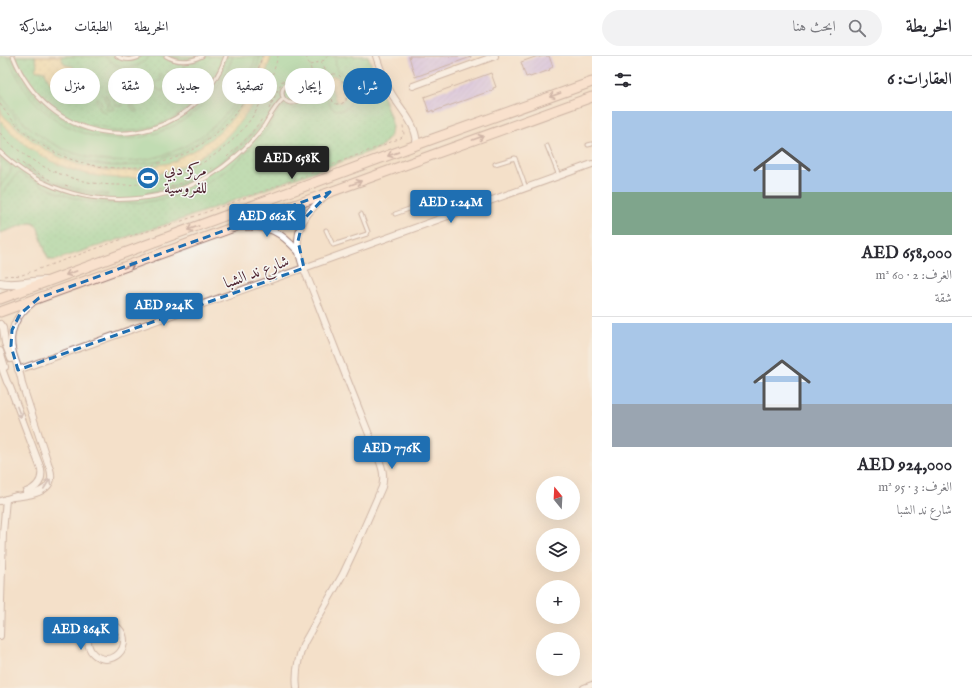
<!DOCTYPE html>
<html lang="ar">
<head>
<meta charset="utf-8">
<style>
  body { margin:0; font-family:"IM FELL English",Amiri,serif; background:#f2f2f3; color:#2b2b33; direction:rtl; height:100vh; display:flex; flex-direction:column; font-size:15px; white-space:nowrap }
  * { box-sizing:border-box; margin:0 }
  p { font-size:13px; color:#7c7c81 }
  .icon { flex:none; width:22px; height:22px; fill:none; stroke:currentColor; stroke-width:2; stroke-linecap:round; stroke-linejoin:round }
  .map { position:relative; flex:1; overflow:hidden; direction:ltr }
  .sheet { display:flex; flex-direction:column; background:#fff; width:380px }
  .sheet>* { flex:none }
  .guide { position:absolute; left:12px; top:12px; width:380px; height:36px; direction:rtl; display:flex; gap:8px }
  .needle { width:26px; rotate:342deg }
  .tools { position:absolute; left:536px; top:420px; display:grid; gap:8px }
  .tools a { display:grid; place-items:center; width:44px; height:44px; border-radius:50%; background:#fff; box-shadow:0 4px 16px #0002; font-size:20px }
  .price { position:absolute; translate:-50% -34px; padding:0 9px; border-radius:4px; background:#1f6fb2; color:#fff; font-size:13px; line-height:26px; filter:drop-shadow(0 1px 2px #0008) }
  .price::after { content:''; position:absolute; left:50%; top:24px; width:12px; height:9px; margin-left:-6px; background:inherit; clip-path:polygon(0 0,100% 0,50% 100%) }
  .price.active { background:#222; color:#fff }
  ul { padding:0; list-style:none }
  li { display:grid; align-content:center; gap:8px; height:212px; padding:0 20px }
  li+li { border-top:1px solid #e1e1e2 }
  li span { display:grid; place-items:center; height:124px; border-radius:0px; color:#555 }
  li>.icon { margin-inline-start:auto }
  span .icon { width:72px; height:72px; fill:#fffc; stroke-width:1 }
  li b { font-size:17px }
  h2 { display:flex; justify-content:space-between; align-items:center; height:48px; padding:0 20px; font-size:17px }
  .tag { padding:0 14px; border-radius:18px; background:#fff; box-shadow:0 4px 16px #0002; font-size:14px; line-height:36px }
  .tag.active { background:#1f6fb2; color:#fff }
  header { display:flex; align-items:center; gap:24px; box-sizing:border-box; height:56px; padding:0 20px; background:#fff; border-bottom:1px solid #e1e1e2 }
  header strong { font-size:19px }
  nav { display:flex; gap:22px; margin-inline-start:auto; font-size:14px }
  .search { width:280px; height:36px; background:#f2f2f3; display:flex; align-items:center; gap:10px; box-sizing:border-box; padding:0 14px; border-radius:22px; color:#7c7c81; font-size:15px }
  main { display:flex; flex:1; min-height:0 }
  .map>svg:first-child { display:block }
  .green { fill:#84d799; stroke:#677b62 }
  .sand { fill:url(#sand-dots); stroke:#9c7c64 }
  .garden { fill:url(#garden-dots); stroke:#677b62; fill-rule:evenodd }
  .building { fill:url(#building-hatch) }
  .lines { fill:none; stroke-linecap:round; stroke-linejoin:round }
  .service-casing { stroke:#9f807a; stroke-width:5 }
  .minor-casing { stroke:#9f807a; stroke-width:8 }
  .tertiary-casing { stroke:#9f807a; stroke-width:10 }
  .secondary-casing { stroke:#9f807a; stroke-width:11 }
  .path { stroke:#9f807a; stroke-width:1; stroke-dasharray:3 3; stroke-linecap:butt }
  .service { stroke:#fff; stroke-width:3 }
  .minor { stroke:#fff; stroke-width:6 }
  .tertiary { stroke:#fff; stroke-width:8 }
  .secondary { stroke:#fee3d2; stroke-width:9 }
  .oneway { stroke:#a4817e }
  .oneway2 { stroke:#ae9aa0 }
  .marked { fill:none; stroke:#1f6fb2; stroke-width:3; stroke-dasharray:8 5; stroke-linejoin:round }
  .labels { text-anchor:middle; stroke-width:3; stroke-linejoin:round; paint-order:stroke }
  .poi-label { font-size:16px; fill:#4a1f2b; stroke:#f6f6f2; text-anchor:start }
  .street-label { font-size:16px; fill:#4a1f2b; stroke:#f6f6f2 }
</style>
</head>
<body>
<header>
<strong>الخريطة</strong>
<div class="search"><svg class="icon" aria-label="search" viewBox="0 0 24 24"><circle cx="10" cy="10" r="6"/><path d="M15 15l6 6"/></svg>ابحث هنا</div>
<nav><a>الخريطة</a><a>الطبقات</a><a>مشاركة</a></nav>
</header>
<main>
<section class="sheet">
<h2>العقارات: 6<svg class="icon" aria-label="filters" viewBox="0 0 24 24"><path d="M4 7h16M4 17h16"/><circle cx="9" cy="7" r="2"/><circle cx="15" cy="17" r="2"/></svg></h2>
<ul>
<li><span style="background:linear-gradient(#a9c7e8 65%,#7fa58c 0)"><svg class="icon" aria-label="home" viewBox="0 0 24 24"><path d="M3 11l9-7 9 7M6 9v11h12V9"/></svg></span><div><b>AED 658,000</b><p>الغرف: 2 · 60 m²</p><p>شقة</p></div></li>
<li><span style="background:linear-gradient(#a9c7e8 65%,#9aa5b1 0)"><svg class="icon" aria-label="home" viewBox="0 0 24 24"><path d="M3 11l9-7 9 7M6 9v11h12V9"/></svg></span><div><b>AED 924,000</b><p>الغرف: 3 · 95 m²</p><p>شارع ند الشبا</p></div></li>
</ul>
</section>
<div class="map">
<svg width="592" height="632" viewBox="0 0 592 632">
  <defs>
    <pattern id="sand-dots" width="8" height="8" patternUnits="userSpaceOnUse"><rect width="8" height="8" fill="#eeda9e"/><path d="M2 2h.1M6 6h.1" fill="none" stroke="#cebb88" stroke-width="1.8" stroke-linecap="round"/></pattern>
    <pattern id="garden-dots" width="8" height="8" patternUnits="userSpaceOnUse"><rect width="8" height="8" fill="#84d799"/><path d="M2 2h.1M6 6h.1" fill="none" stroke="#74b884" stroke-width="1.8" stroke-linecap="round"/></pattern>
    <pattern id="building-hatch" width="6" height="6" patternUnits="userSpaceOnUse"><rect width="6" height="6" fill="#bca8f5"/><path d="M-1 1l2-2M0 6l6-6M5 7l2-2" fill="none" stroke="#9b88c7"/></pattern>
  </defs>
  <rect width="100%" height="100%" fill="#f6f6f2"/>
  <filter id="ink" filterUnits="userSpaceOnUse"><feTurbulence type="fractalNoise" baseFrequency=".025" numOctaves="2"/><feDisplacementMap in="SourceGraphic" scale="8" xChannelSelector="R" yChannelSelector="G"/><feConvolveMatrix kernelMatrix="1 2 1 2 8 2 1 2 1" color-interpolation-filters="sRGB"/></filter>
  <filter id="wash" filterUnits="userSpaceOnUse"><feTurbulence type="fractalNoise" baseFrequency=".012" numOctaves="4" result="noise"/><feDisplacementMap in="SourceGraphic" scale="16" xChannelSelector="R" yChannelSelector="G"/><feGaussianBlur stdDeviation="0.9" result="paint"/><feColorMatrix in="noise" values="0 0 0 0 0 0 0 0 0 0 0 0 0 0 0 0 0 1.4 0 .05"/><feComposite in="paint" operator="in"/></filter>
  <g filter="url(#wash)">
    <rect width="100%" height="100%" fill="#f4e0c9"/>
    <!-- green -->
    <path class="green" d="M0,0H368L391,63C394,75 389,88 376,93L180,164L51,204L47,201L38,172C36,168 33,167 29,167L0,177Z"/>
    <!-- sand -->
    <g class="sand">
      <path d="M35,0H61L65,8L68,10H72L75,12V15L73,21L74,27C72,31 69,34 65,35L57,28L51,29L45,16L40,15L37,16L35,13V12H36C37,8 37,4 35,0Z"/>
      <path d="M265,0H271C267,15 262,29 255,43C201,140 70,148 0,64V52C1,54 1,56 2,58C5,63 11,66 15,70C25,79 35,88 46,94C74,111 111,119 143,113C148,112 153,110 158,109C164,108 170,108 176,105C177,104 178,102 180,101C187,97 195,95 201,90C235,67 254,38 265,0Z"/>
      <polygon points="333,20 337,21 339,24 344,41 343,44 341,46 337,45 335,42 330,25 330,23"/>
      <polygon points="131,32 134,33 137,38 137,41 135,43 132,42 129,36 130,33"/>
    </g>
    <!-- garden -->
    <g class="garden">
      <path d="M7,0H11C20,20 30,38 47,52C109,103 202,77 227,0H233C207,76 117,109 51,60C29,45 18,23 7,0Z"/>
      <path d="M15,0H35L37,9L36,12H35L36,15H42L45,16L51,29L57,28L64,34L67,35L74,28L73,21L75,14L72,10C65,10 63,7 61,0H106C119,16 136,15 150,0H163L172,5L185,7L194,6L206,0H225C222,7 219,16 215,22C192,59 154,78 111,75L109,72L92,69L89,71C52,60 31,34 15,0ZM183,10L185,11L189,21L192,24L188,25L185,27H181L178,29H173L171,28L167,16H170L173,26L177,27L178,24L175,14L177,13L181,23L185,24L186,22L183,11ZM138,14L140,15L138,19L141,26L146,24L150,26L154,37V38H152L148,28L144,27L142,28L147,40L146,41H144L136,19L137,16ZM161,18L165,21L167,31L166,34L161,35L157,33L155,28L156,26L162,24L159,19ZM130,29C137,29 141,37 138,43L133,46L135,53L138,55L135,56L133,54L126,36L127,32ZM116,34C125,33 127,44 122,50H119L116,49L112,40L109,38L111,36L113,37ZM106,38L110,48L114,53L112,54L110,53L106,56L101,55L96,43L99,42L103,52L106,53L108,51L104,40Z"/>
      <path d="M170,0H198C189,4 179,5 170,0Z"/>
      <path d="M256,0H260C250,40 223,73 187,93C184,95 180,98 176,99C169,100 165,99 160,105C148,107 135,109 123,110C94,111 66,102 41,86C36,83 20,72 17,67C15,65 16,64 15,61C9,50 0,54 0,37C48,114 154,130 219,65C237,47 250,25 256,0Z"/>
      <path d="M335,0H368L392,67C392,78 388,85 379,92L180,164L55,204H51L48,203L38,172L34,167H29L0,177V156L2,155L0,150V142L16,119L19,117C37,127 54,136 75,142C132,157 198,142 242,101C252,92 260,82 268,72C272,65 276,57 281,51C287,50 291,54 297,52C309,49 310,33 299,27L302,22L323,15L325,20L323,26L329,47L332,52L337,54C346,55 351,50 351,41L346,22L343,18L338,14L336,11Z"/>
      <path d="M261,66L262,67C245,91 222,109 196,123L195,122C221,107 243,91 261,66Z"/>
      <polygon points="0,102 10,110 12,113 0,131"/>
      <path d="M25,110C49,127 79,135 108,138L107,140C78,138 49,128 25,112Z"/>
      <polygon points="194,122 194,123 166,134 146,138 146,137 175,130"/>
    </g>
    <g id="blocks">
      <!-- building -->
      <g class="building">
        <polygon points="409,0 471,0 471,1 415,21"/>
        <polygon points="538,0 539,1 543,0 549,0 553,11 549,13 550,14 530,21 529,20 526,21 521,6"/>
        <polygon points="491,17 496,31 493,32 493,34 440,53 433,56 433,54 429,56 424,41"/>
      </g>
    </g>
  </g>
  <g filter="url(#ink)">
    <use href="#blocks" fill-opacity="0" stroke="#9f807a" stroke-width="1"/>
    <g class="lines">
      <!-- service casing -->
      <g class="service-casing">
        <g id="service">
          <path d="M13,0C21,20 33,38 50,52C111,102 201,74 226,0"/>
          <path d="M117,0C125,5 132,5 141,0"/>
          <path d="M166,0C178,7 190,6 202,0"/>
          <circle cx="292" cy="37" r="10"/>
          <polyline points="588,89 592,88"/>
          <polyline points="547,90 559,120"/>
          <path d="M0,96C13,108 28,120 45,127C105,155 182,147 233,103C245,93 255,82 264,70C270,60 275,50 283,43"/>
          <polyline points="495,108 515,102 526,132"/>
          <polyline points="395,158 451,138 453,138 455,140 461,155"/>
          <polyline points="326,174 333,189 367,178 368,176 361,158"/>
        </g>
      </g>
      <!-- minor casing -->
      <g class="minor-casing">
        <g id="minor">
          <path d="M376,0C380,12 384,24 390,35C398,50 413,64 416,81C417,84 416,87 414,90"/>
          <polyline points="413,30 495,0"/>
          <path d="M242,171C270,169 280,176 298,195"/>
          <polyline points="0,268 3,272 5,287 11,303"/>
          <polyline points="0,295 5,311"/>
          <path d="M0,307L7,326L10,331L41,413C43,425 37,432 26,436"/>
          <polyline points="18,314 304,212 592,108"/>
          <path d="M13,441C25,440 48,438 51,423C52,417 50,412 48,407L22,328C21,317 16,308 13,297C7,277 16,259 32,247"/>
          <polyline points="0,445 16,440"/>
          <circle cx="106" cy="585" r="18"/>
          <polyline points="0,580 3,477 6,443"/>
          <path d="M297,632C295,616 298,602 304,587L343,518L357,488L382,431C385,419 382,411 378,401C357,348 336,296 316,243C310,226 297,202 298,185C299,164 311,153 325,140"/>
          <polyline points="584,632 592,629"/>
        </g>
      </g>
      <!-- tertiary casing -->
      <g class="tertiary-casing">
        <path id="tertiary" d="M0,227C16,231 29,225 45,225"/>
      </g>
      <!-- secondary casing -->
      <g class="secondary-casing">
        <g id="secondary">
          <polyline points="0,243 427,85 592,26"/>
          <polyline points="0,256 592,41"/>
        </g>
      </g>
      <!-- path -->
      <g class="path">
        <polyline points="306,0 312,16"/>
        <polyline points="321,6 328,19"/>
        <polyline points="310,9 325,4 327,0"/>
        <path d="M333,18C336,18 337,18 339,19C343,23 347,40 346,45L341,48H336L333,46L327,27C327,22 329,20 333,18Z"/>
        <path d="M0,48C55,130 177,134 237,55C249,38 257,20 262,0"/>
        <polyline points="269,53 282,25 289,28"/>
        <path d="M0,77C65,148 180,146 243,73C261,52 271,27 278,0"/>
        <polyline points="227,101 248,81 263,62"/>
        <polyline points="17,104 32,114 50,124"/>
        <polyline points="206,116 215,110"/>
        <polyline points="178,128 203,117"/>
        <polyline points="65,129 71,131"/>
        <polyline points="159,134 174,130"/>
        <path d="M4,220C10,219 16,220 22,219L134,179L179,166L291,125L401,82L404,79L403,69H405"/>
      </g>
      <!-- service -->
      <use href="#service" class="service"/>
      <!-- minor -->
      <use href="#minor" class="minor"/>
      <!-- tertiary -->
      <use href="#tertiary" class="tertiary"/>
      <!-- secondary -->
      <use href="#secondary" class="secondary"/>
    </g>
    <!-- one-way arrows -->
    <defs><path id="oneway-shaft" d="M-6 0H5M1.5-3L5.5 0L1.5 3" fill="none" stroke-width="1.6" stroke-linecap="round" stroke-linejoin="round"/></defs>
    <g class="oneway">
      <use href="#oneway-shaft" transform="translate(555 39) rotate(160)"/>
      <use href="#oneway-shaft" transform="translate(478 82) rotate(-20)"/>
      <use href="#oneway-shaft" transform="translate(393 98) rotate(160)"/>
      <use href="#oneway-shaft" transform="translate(356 127) rotate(-20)"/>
      <use href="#oneway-shaft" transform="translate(193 172) rotate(160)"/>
      <use href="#oneway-shaft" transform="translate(129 210) rotate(-20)"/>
      <use href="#oneway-shaft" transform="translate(71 217) rotate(160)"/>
    </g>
    <g class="oneway2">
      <use href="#oneway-shaft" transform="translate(17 264) rotate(-62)"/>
      <use href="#oneway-shaft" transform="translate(19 356) rotate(69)"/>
      <use href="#oneway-shaft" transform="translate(47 428) rotate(-57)"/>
    </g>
  </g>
  <!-- marked area -->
  <path d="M0 0H592V632H0ZM330,136L303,164L298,185L304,212L18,314L11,290L12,274L20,258L39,242Z" fill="#f4e0c9" fill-opacity=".55" fill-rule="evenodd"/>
  <path class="marked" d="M330,136L303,164L298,185L304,212L18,314L11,290L12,274L20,258L39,242Z"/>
  <!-- icons -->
  <defs>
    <g id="stadium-disc" transform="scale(1.15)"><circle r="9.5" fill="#1f6fb2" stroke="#f6f6f2"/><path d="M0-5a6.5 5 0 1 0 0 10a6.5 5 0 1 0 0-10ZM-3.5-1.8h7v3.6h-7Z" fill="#fff"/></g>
  </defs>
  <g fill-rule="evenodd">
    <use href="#stadium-disc" x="148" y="122"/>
  </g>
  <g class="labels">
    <!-- poi labels -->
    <g class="poi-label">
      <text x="164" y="119">مركز دبي<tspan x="164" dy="18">للفروسية</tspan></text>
    </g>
    <!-- street labels -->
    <g class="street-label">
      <text transform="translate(256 215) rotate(-20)" y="6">شارع ند الشبا</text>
    </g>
  </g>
</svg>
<div class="tools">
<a><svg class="needle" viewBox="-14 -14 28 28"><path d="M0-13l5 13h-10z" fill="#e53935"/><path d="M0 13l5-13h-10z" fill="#7c7c81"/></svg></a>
<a><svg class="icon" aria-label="layers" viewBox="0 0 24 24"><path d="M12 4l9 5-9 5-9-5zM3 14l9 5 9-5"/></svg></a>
<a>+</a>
<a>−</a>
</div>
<b class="price active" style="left:292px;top:124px">AED 658K</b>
<b class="price" style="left:451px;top:168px">AED 1.24M</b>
<b class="price" style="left:267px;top:182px">AED 662K</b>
<b class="price" style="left:164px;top:271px">AED 924K</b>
<b class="price" style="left:392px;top:414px">AED 776K</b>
<b class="price" style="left:81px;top:595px">AED 864K</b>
<div class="guide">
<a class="tag active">شراء</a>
<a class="tag">إيجار</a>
<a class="tag">تصفية</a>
<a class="tag">جديد</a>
<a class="tag">شقة</a>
<a class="tag">منزل</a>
</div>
</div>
</main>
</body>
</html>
